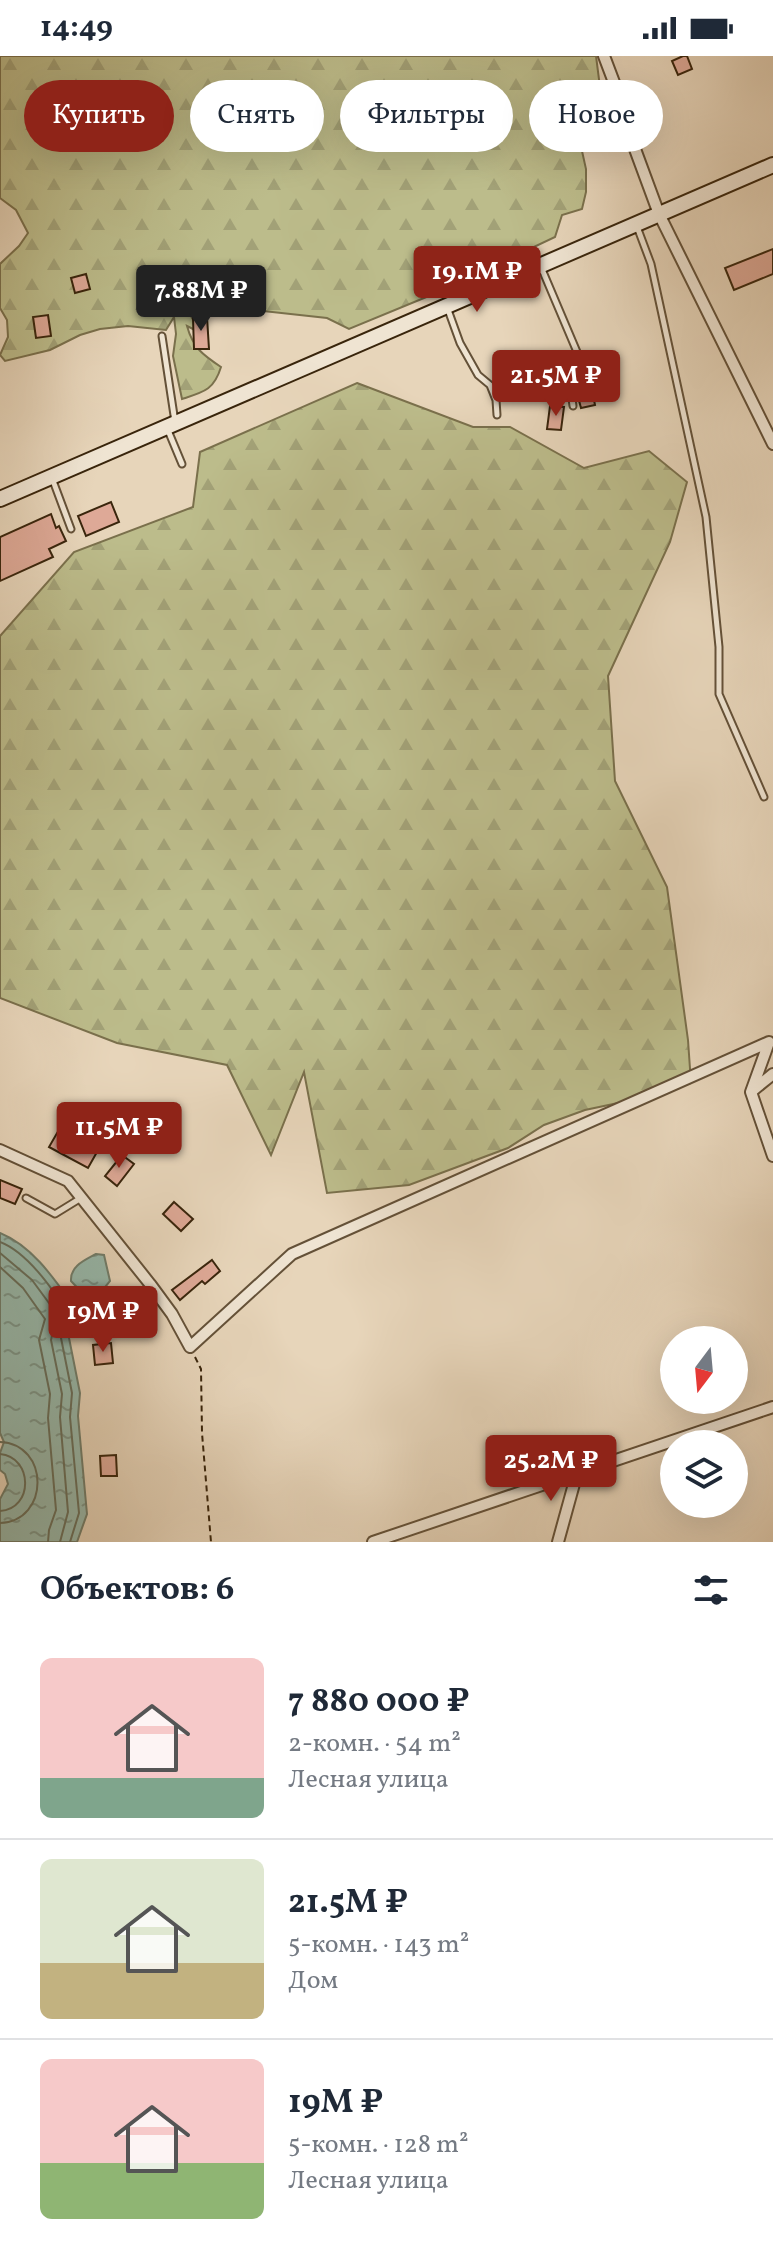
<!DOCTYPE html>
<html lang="ru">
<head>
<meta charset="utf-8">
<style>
  body { margin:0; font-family:Vollkorn,serif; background:#f2f2f3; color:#1f2937; height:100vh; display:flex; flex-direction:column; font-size:30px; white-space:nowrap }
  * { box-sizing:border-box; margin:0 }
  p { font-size:26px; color:#747a83 }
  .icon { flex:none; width:44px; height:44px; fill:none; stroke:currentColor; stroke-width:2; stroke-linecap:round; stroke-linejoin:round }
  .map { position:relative; height:1486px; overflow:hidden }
  .sheet { display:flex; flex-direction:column; background:#fff; flex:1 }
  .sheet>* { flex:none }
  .banner { position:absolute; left:24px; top:24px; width:726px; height:72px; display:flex; gap:16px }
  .needle { width:52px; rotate:196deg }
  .fabs { position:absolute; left:660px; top:1270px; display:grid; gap:16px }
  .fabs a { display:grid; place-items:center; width:88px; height:88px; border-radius:50%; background:#fff; box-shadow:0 8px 32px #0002; font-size:40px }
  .price { position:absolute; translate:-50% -68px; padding:0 18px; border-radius:8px; background:#8f2418; color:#fff; font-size:26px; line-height:52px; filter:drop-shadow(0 2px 4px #0008) }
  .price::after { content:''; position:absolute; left:50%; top:48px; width:24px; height:18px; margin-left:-12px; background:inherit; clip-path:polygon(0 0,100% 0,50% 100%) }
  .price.selected { background:#222; color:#fff }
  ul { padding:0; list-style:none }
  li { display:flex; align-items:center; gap:24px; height:200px; padding:0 40px }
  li+li { border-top:2px solid #e0e1e3 }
  li span { display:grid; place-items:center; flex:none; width:224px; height:160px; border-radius:12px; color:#555 }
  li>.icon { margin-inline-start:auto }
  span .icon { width:96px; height:96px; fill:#fffc; stroke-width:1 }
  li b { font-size:34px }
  h2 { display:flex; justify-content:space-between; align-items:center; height:96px; padding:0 40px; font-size:34px }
  .tag { padding:0 28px; border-radius:36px; background:#fff; box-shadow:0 8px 32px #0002; font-size:28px; line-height:72px }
  .tag.selected { background:#8f2418; color:#fff }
  .status { display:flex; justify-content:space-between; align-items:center; height:56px; padding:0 40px; background:#fff; direction:ltr }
  .status svg { height:22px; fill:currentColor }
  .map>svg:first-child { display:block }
  .forest { fill:url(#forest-firs); stroke:#7a704c; stroke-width:2 }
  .water { fill:url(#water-ripples); stroke:#717e6c; stroke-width:2 }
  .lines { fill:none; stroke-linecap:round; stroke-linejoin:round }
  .shore { stroke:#686f5c; stroke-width:2 }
  .building { fill:#dea997; stroke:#39250c; stroke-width:2 }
  .lane-casing { stroke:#645138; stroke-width:9 }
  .street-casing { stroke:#645138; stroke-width:14 }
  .secondary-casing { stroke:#39250c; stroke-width:18 }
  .path { stroke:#39250c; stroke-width:2; stroke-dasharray:6 4; stroke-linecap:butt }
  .lane { stroke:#efe4d2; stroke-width:5 }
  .street { stroke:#efe4d2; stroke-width:10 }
  .secondary { stroke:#efe4d2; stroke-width:14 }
</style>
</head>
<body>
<div class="status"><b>14:49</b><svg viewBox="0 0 49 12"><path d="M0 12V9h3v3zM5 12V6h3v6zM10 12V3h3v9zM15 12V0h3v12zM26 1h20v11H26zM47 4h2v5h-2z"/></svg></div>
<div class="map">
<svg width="773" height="1486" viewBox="0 0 773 1486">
  <defs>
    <pattern id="forest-firs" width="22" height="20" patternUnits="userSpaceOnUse" patternTransform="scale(2)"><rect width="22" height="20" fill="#bcbc8b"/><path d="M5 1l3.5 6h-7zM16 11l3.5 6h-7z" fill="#a2a177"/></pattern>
    <pattern id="water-ripples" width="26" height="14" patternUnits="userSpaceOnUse" patternTransform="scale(2)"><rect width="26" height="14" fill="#97b9ac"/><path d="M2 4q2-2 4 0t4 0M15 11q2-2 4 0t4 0" fill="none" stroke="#7c968a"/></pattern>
  </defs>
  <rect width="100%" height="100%" fill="#e7d5ba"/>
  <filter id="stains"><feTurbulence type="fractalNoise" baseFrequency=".0025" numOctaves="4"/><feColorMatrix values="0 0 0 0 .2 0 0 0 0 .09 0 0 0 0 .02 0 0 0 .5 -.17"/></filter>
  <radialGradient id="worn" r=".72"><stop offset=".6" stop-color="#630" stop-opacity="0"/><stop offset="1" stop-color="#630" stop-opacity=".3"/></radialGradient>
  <!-- forest -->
  <g class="forest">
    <path d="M0,0H596L600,31H591L577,57L580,86L586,113V136L582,153L562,159L555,181L441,235L349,273L327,262L200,248L185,250L201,277L187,270C193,292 203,299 221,311C214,334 204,336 182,343L173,300L176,278L174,261L166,274L128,270L100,273L80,279L50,294L5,305L0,299L8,281L7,264L0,252V208L19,190L28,177L16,154L0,142Z"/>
    <polygon points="357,327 473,371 510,371 584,412 649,395 687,426 670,486 608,620 615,725 667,831 688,984 691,1027 651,1040 585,1054 544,1069 508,1092 409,1129 327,1137 304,1016 271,1099 227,1009 117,987 0,942 0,580 74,496 193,451 200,396"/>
  </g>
  <!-- water -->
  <g class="water">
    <path d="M0,1177C37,1192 60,1232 83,1263L69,1282L80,1337L78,1360L87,1458L77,1486H0V1443L8,1428L5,1418L0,1414V1397L4,1386L0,1377Z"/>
    <path d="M96,1198L104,1199L110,1225L97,1241L87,1242L71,1225C70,1210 85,1204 96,1198Z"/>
  </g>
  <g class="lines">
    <!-- shore -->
    <g class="shore">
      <path d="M0,1186C29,1197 55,1237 72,1262L61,1282L72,1337L70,1361L79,1457L70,1486"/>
      <polyline points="0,1197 32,1224 60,1262 53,1275 51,1284 62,1338 60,1361 68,1456 60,1486"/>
      <polyline points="0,1211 23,1232 45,1263 39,1284 50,1338 48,1362 56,1454 49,1474 48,1486"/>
      <path d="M0,1386C50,1388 50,1465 0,1467"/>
      <path d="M0,1398C33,1401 34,1453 0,1455"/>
    </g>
  </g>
  <!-- building -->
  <g class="building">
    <polygon points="683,0 687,0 692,13 678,19 672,5"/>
    <polygon points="773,193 773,218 734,234 725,212"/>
    <polygon points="86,218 90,233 75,237 71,222"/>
    <polygon points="48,259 51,280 36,282 33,261"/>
    <polygon points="207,261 209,293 194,293 193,262"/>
    <polygon points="592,334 595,349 581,352 577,337"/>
    <polygon points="550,350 564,351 561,374 547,373"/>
    <polygon points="111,446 119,466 86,480 78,460"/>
    <polygon points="51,458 56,472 59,470 66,485 49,493 53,501 0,525 0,481"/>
    <polygon points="64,1065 102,1087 88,1112 49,1091"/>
    <polygon points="122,1099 134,1108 117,1130 105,1120"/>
    <polygon points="0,1124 22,1133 15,1148 0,1142"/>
    <polygon points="174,1146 193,1163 181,1175 163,1158"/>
    <polygon points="212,1204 220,1215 205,1228 202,1225 180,1244 172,1234"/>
    <polygon points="111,1287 113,1307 95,1309 93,1289"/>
    <polygon points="116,1399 117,1420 101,1420 100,1400"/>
  </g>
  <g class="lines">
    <!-- lane casing -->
    <g class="lane-casing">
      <g id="lane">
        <polyline points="636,168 651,208 706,461 719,591 719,638 764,741"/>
        <polyline points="541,211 580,303 570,328 573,350"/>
        <polyline points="447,251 460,287 478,319 490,329 496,344 497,359"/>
        <polyline points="162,280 175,366"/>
        <polyline points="167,372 182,408"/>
        <polyline points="52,422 71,473"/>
        <polyline points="26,1142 55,1158 81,1142"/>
      </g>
    </g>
    <!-- street casing -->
    <g class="street-casing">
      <g id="street">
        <polyline points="604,0 615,29 625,66 659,158 773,388"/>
        <polyline points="752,1035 773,1018"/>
        <polyline points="0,1094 68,1125 150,1228 172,1258 190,1291 292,1198 769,986 751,1036 773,1100"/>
        <polyline points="373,1486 773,1351"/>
        <polyline points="558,1486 577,1417"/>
      </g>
    </g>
    <!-- secondary casing -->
    <g class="secondary-casing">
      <polyline id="secondary" points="0,443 773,109"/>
    </g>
    <!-- path -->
    <polyline class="path" points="195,1301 201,1313 202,1377 211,1486"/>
    <!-- lane -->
    <use href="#lane" class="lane"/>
    <!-- street -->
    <use href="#street" class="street"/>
    <!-- secondary -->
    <use href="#secondary" class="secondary"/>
  </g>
  <rect width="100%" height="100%" filter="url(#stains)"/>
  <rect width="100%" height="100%" fill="url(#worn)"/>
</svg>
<div class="fabs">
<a><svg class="needle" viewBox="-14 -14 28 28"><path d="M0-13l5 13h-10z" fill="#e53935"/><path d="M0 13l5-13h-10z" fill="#747a83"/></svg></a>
<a><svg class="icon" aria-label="layers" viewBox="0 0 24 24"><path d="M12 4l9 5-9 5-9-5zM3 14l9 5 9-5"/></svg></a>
</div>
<b class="price" style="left:477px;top:258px">19.1M ₽</b>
<b class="price selected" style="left:201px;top:277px">7.88M ₽</b>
<b class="price" style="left:556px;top:362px">21.5M ₽</b>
<b class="price" style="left:119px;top:1114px">11.5M ₽</b>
<b class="price" style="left:103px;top:1298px">19M ₽</b>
<b class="price" style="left:551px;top:1447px">25.2M ₽</b>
<div class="banner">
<a class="tag selected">Купить</a>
<a class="tag">Снять</a>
<a class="tag">Фильтры</a>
<a class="tag">Новое</a>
</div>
</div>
<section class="sheet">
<h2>Объектов: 6<svg class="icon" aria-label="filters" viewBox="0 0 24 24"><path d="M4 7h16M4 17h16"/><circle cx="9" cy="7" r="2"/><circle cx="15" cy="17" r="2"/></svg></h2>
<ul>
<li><span style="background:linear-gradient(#f6c9c9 75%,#7fa58c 0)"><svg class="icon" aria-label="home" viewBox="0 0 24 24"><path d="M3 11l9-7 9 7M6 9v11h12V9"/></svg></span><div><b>7 880 000 ₽</b><p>2-комн. · 54 m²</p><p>Лесная улица</p></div></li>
<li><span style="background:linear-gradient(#dfe7d0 65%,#c2b280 0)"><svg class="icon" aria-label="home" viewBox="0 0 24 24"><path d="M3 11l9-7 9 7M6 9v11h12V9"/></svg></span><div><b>21.5M ₽</b><p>5-комн. · 143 m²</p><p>Дом</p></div></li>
<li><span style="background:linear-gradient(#f6c9c9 65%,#8fb573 0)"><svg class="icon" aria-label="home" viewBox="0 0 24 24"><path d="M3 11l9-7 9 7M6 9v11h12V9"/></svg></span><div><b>19M ₽</b><p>5-комн. · 128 m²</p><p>Лесная улица</p></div></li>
</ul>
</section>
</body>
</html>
